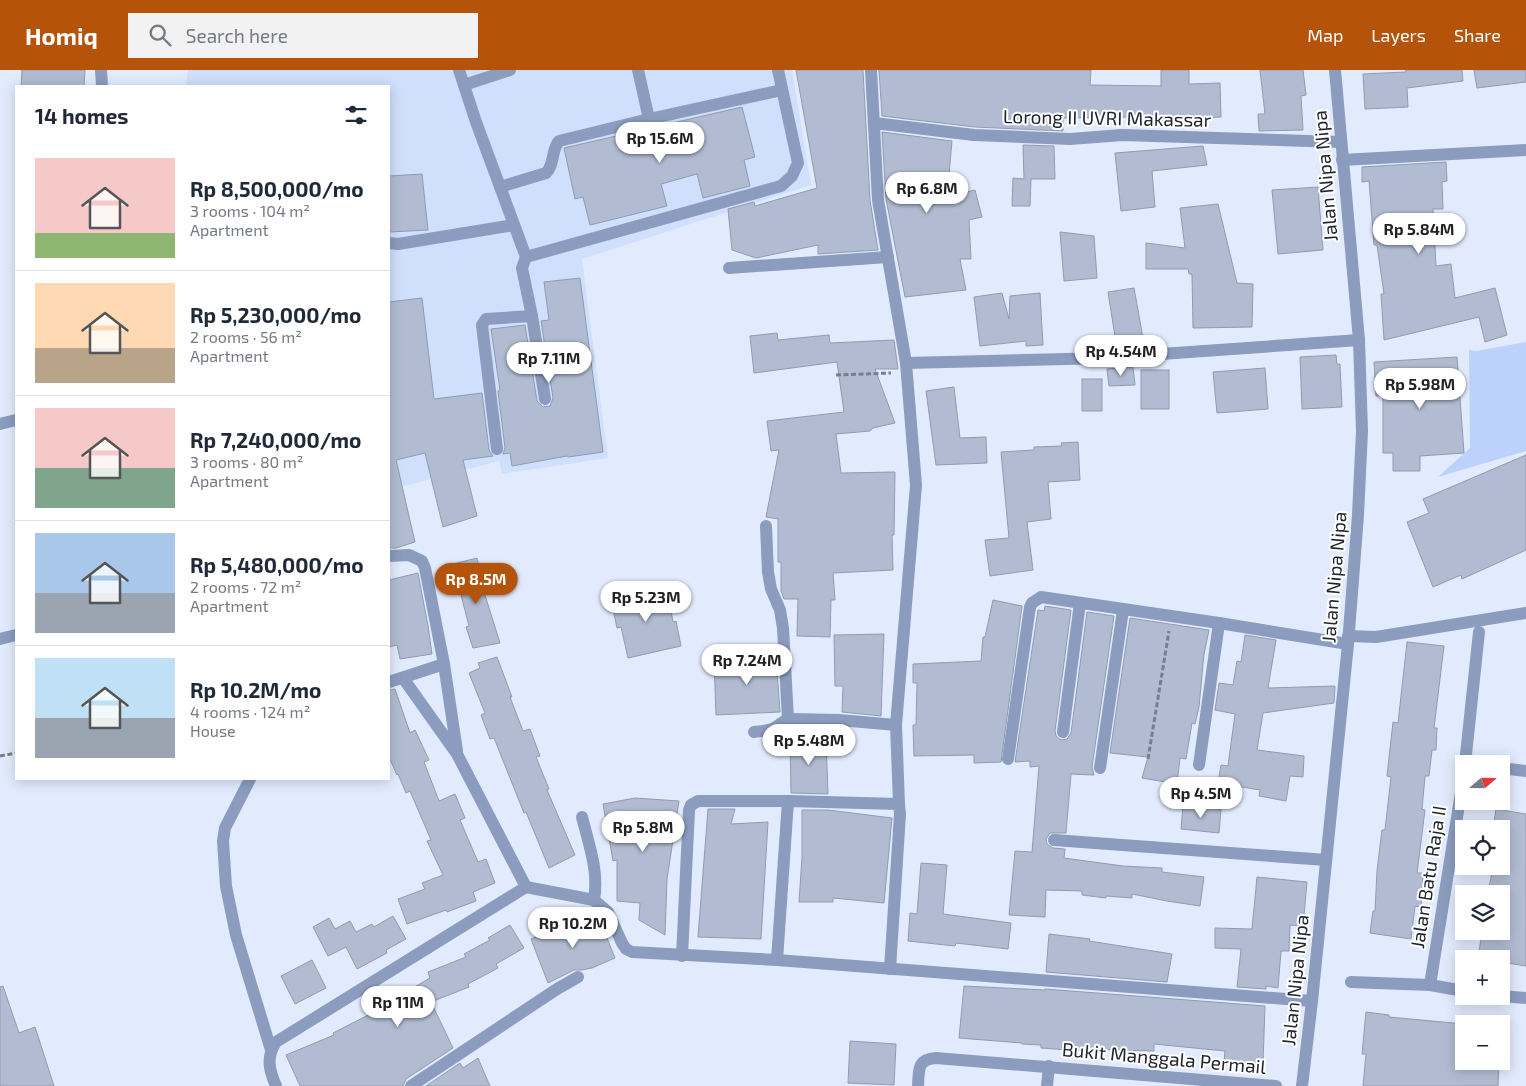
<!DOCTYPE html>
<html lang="en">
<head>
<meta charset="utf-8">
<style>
  body { margin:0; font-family:"Exo 2",sans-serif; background:#f2f2f3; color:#1f2937; height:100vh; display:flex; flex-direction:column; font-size:19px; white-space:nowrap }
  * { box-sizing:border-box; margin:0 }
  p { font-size:16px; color:#747a83 }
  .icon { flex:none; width:28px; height:28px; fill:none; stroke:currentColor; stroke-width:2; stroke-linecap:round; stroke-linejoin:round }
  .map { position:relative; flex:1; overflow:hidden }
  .sheet { position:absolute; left:15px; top:15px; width:375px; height:695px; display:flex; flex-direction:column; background:#fff; border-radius:0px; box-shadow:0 2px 12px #0003 }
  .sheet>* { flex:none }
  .needle { width:32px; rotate:70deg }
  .controls { position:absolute; left:1455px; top:685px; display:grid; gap:10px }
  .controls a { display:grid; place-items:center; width:55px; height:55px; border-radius:0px; background:#fff; box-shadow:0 2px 12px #0003; font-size:25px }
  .price { position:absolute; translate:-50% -42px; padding:0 11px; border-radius:18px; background:#fff; color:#222; font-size:16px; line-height:32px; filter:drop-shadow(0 1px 2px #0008) }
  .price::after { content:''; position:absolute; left:50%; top:30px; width:15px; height:11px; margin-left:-8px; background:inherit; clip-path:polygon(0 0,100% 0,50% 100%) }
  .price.current { background:#b45309; color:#fff }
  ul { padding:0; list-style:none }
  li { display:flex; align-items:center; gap:15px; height:125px; padding:0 20px }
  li+li { border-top:1px solid #e0e1e3 }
  li span { display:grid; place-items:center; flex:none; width:140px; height:100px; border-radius:0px; color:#555 }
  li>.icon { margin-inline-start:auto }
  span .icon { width:60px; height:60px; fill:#fffc; stroke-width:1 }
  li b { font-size:21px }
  h2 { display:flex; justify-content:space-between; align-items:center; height:60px; padding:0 20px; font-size:21px }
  header { display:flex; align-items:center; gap:30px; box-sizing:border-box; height:70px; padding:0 25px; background:#b45309; color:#fff }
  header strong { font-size:24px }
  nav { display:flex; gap:28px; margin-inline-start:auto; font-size:18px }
  .search { width:350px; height:45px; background:#f2f2f3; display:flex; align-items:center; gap:12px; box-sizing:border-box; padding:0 18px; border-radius:0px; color:#747a83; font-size:19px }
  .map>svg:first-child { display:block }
  .built { fill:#cfdffc }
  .green { fill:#bcd1fb }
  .building { fill:#b1bcd3; stroke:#8f9bb0 }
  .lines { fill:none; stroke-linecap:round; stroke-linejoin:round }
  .path { stroke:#787f8c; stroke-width:3; stroke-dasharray:5 2.5; stroke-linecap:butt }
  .service { stroke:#8b9cbe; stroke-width:12 }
  .minor { stroke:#8b9cbe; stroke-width:12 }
  .tertiary { stroke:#8b9cbe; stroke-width:12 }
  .labels { text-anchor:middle; stroke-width:4; stroke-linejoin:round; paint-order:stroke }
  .street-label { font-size:19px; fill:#20252d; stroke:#fff }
</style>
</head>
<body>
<header>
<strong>Homiq</strong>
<div class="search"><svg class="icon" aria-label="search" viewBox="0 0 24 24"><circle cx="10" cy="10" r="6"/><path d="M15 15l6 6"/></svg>Search here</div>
<nav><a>Map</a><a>Layers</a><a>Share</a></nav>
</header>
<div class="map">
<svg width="1526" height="1016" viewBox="0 0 1526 1016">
  <rect width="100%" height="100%" fill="#e2ebfe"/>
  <!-- built -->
  <polygon class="built" points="188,0 792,0 811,115 582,189 608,388 502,404 499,391 389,420 389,16 186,16"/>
  <!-- green -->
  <polygon class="green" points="1526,272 1526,381 1438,407 1470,378 1469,280 1476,281"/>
  <!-- building -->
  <g class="building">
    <polygon points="22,0 85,0 84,16 21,16"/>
    <polygon points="796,0 863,0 870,130 878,180 818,184 818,175 756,188 732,180 728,139 754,132 755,136 817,118"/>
    <polygon points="879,0 1091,0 1090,15 1161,16 1161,0 1189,0 1189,14 1220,13 1221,47 1198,48 1198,51 1129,51 1129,47 1063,48 1063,61 975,57 882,46"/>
    <polygon points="1260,0 1303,0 1306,25 1301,26 1303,60 1259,61 1258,44 1265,44"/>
    <polygon points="1406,0 1462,0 1463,11 1407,18 1408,37 1365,39 1363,4 1406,2"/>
    <polygon points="1474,0 1526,0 1526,12 1477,18"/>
    <polygon points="742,37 755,87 744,90 750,116 703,128 697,104 661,114 667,136 590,155 583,127 575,129 564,78"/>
    <polygon points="882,62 952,71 947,127 975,120 982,147 969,150 971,189 960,189 966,220 905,227 886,129"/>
    <polygon points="1023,75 1054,76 1055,109 1031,109 1030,136 1012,136 1013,108 1024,109"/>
    <polygon points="1203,76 1207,95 1152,101 1155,137 1121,141 1115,83"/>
    <polygon points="1446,92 1447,111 1442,112 1443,139 1433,139 1436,196 1451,194 1455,228 1495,218 1507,265 1485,272 1479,247 1384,270 1381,224 1384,224 1377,175 1374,175 1369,111 1362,112 1362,97"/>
    <polygon points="422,104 428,160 389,162 389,106"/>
    <polygon points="1318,117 1323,180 1278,184 1272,120"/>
    <polygon points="1218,134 1237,213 1253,214 1252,257 1193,258 1192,204 1189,204 1188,199 1146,199 1146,173 1185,178 1180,138"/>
    <polygon points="1060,162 1094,166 1097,208 1064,211"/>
    <polygon points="580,208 603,382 568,387 567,386 512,396 510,383 503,384 505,378 498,321 500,320 491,259 525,255 537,331 543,337 550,336 553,328 541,251 549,250 544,212"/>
    <polygon points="1134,218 1143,268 1116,273 1108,222"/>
    <polygon points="1002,223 1009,249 1010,226 1040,223 1043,275 1026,276 1026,271 980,276 974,227"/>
    <polygon points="422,228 434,329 482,323 489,380 493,386 463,390 477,446 443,457 425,383 396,390 415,472 396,478 389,478 389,232"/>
    <polygon points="777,263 778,270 829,265 830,273 894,270 898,299 875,299 895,353 873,358 870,361 836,364 841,403 895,402 894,465 892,465 893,500 833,503 835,530 831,530 830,567 797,566 798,529 784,529 781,521 781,492 778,492 778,449 766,447 779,380 771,381 767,351 844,342 837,292 754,303 750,266"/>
    <polygon points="1336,285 1337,294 1340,294 1342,337 1302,339 1300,287"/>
    <polygon points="1457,287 1464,383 1420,386 1420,401 1393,401 1393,383 1383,383 1383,326 1376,326 1374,292"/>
    <polygon points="1133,297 1135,315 1109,316 1107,299"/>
    <polygon points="1265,298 1268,339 1217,343 1213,302"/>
    <rect x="1141" y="300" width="28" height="39"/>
    <rect x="1082" y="309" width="20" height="32"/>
    <polygon points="954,317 960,368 986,367 987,393 936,395 926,321"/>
    <polygon points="1078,372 1080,410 1048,412 1051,449 1027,452 1033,500 990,506 985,470 1009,468 1001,382 1034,380 1034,377 1062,376 1061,373"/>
    <polygon points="1526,385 1526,480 1462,509 1461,505 1433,517 1407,452 1429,443 1423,429"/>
    <polygon points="477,488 481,505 479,506 500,573 473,578 466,557 469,556 453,494"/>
    <polygon points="418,503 428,556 432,584 400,589 397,575 389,577 389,510"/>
    <polygon points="667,518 673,552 676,551 681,576 628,588 621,557 617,558 611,529"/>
    <polygon points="993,530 1022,536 1001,692 974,693 974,685 914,686 913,655 916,655 917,613 913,613 913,594 981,591 983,567 985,567"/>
    <polygon points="1045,536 1071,540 1055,661 1056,666 1061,670 1067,669 1071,663 1087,542 1114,546 1092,697 1094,705 1071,704 1066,763 1050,763 1046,769 1047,774 1053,778 1065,779 1064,788 1123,796 1162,798 1162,802 1204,807 1200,836 1167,831 1132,824 1132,828 1106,826 1106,828 1082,825 1082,821 1046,820 1045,847 1009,845 1015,781 1032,782 1039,696 1030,697 1030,691 1015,692 1038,540 1044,541"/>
    <polygon points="1130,548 1209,560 1204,584 1199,637 1195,654 1192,653 1186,689 1180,688 1177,714 1142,708 1148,687 1110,683"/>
    <polygon points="884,564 881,646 842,642 843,616 835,616 834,565"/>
    <polygon points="1245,565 1276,570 1268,618 1335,616 1334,633 1263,643 1257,680 1304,686 1303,707 1290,706 1286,731 1259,726 1260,720 1218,713 1221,695 1228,696 1235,644 1215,640 1219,613 1233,615 1237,591 1241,592"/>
    <polygon points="1407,572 1444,576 1434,658 1437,658 1436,680 1432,680 1429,706 1425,706 1422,739 1425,740 1417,803 1423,803 1421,837 1415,836 1411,869 1370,863 1373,841 1375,841 1377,801 1382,760 1385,760 1391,707 1387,706 1393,652 1398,653"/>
    <polygon points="497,587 512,627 510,627 523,661 530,659 540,686 536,687 549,719 547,720 575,785 549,798 526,742 524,743 494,668 490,669 481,645 485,643 469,603 480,598 478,593"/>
    <polygon points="776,587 780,642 716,645 714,590"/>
    <polygon points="395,619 410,663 415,660 429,690 424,692 439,731 455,724 465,748 460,750 478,792 486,789 495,813 473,822 476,831 447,842 446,840 407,854 398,829 425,819 422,813 443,805 427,771 431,770 410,721 406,723 398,704 397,705 389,687 389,620"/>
    <polygon points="826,668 828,724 791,723 790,669"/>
    <polygon points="635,728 679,731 667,809 665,865 639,850 640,833 617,831 617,790 613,791 603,734"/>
    <polygon points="1183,735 1221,739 1219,763 1181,759"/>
    <polygon points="708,739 735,739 731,754 768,752 761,869 698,867"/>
    <polygon points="1496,739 1526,744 1526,896 1501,892 1501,889 1478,889 1482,861 1501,861 1501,824 1488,824 1493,796 1501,796 1501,759 1493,759"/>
    <polygon points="802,740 828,740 892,748 884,833 833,828 833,832 799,832 802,787"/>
    <polygon points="921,793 947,795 943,844 1011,853 1008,879 956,873 955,876 908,871 910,843 917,844"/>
    <polygon points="1257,807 1307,812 1303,856 1290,855 1289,881 1281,881 1278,918 1266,916 1266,919 1237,917 1241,879 1215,878 1215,858 1252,859"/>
    <polygon points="393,846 406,869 386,880 387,883 357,899 346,877 328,886 313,857 329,848 335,859 350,851 356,862 372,854 374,857"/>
    <polygon points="598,846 615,888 592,898 582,900 574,900 548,913 531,869 565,855 567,859"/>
    <polygon points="510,855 524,878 496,894 498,898 468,914 469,917 431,932 453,978 406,1009 403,1016 300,1016 286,985 334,965 333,963 390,934 389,932 430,908 428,902 466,887 464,884 490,870 488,868"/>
    <polygon points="1049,864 1090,869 1089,871 1172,884 1167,912 1046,902"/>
    <polygon points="312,890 326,918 295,934 281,906"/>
    <polygon points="3,916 19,963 35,957 54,1016 0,1016 0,917"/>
    <polygon points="964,916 1045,920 1045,919 1265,936 1263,994 1224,991 1225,981 1154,974 1154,981 1083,979 1083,981 1041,978 1041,975 1022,974 1022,973 959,968"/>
    <polygon points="1366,942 1389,945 1389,947 1464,954 1464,991 1499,991 1498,1016 1363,1016 1366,984 1362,984"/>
    <polygon points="850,971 896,974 894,1015 848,1013"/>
    <polygon points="478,988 490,1016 426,1016 460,993 463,998"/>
  </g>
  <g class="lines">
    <!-- path -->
    <g class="path">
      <polyline points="836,305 891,303"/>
      <polyline points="0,686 16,683"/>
      <polyline points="1148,689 1169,561"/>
    </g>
    <!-- service -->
    <g class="service">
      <polyline points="459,0 476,52 526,187"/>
      <polyline points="638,0 649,49 782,20"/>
      <polyline points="464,15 510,0"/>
      <polyline points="1342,90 1526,80"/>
      <path d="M500,117L546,103C555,94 551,80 559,71L649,49"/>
      <polyline points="389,173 398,174 514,155"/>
      <polyline points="545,329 532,246 522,198 526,187 781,116 792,106 798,93 778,0"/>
      <polyline points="497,379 482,255 486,249 532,246"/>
    </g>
    <!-- minor -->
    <g class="minor">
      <polyline points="101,0 102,16"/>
      <polyline points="871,0 878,130 906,293 916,415 896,655 899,734"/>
      <polyline points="874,53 974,65 1070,69 1122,65 1340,72"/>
      <polyline points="729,198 888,187"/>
      <polyline points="906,293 1104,288 1359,270"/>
      <polyline points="0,354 16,350"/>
      <polyline points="766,456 768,502 771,519 780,540 783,558 788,649"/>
      <polyline points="389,486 409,485 422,491 425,498 444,594 457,681"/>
      <polyline points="1348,566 1376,567 1526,543"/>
      <polyline points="0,569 16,565"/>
      <polyline points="403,608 457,684 526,817"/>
      <polyline points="389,612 444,594"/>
      <path d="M754,662C761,661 768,661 774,658C780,655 783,651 788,649L839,650L896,655"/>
      <polyline points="1063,662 1080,533"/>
      <polyline points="1008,689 1030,537 1032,533 1041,527 1219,553 1348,574"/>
      <polyline points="1465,694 1479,562"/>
      <polyline points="1199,695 1219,553"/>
      <polyline points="1100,698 1123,540"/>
      <polyline points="1501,698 1526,701"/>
      <polyline points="250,709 225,758 223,771 226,816 236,865 271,980"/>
      <path d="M582,747C589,775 599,801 594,830"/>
      <polyline points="1054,770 1326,790"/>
      <polyline points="526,817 594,830 608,842 622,873 626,879 632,882 777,890 1312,931"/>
      <polyline points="682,886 689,740 691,735 698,731 788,731"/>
      <polyline points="777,890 788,731 899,734 900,744 890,899"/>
      <polyline points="1351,912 1430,915 1464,921"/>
      <polyline points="1430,915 1464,704"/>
      <polyline points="1501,926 1526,928"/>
      <path d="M276,1016C269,1000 266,987 276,972L526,817"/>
      <polyline points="411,1016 557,919 578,907"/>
      <path d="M918,1016C919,1000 917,989 936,988L1276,1016"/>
      <polyline points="1047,1016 1049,996"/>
    </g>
    <!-- tertiary -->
    <polyline class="tertiary" points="1302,1016 1312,931 1348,574 1358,445 1362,361 1359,270 1335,0"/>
  </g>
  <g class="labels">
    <!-- street labels -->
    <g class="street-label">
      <text transform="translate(1107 48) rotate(1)" y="7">Lorong II UVRI Makassar</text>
      <text transform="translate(1325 106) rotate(-95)" y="7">Jalan Nipa Nipa</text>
      <text transform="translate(1334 507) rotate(-85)" y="7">Jalan Nipa Nipa</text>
      <text transform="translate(1428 807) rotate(-81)" y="7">Jalan Batu Raja II</text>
      <text transform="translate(1295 910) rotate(-84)" y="7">Jalan Nipa Nipa</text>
      <text transform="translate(1164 988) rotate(5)" y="7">Bukit Manggala Permail</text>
    </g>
  </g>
</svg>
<div class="controls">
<a><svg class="needle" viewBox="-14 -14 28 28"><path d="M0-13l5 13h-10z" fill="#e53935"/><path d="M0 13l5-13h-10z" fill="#747a83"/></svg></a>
<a><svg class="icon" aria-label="locate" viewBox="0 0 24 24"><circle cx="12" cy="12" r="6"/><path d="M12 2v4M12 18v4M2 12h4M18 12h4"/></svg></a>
<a><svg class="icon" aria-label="layers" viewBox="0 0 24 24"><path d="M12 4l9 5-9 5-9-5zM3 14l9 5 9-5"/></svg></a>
<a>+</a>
<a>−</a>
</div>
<b class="price" style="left:660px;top:94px">Rp 15.6M</b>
<b class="price" style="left:927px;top:144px">Rp 6.8M</b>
<b class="price" style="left:1419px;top:185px">Rp 5.84M</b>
<b class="price" style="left:1121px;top:307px">Rp 4.54M</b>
<b class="price" style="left:549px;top:314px">Rp 7.11M</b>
<b class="price" style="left:1420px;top:340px">Rp 5.98M</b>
<b class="price current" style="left:476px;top:535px">Rp 8.5M</b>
<b class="price" style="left:646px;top:553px">Rp 5.23M</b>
<b class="price" style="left:747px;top:616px">Rp 7.24M</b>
<b class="price" style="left:809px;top:696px">Rp 5.48M</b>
<b class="price" style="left:1201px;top:749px">Rp 4.5M</b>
<b class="price" style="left:643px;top:783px">Rp 5.8M</b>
<b class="price" style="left:573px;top:879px">Rp 10.2M</b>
<b class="price" style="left:398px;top:958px">Rp 11M</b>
<section class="sheet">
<h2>14 homes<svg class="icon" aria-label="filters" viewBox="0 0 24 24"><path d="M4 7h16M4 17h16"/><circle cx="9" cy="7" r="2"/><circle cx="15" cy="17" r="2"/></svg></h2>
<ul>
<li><span style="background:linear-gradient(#f6c9c9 75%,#8fb573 0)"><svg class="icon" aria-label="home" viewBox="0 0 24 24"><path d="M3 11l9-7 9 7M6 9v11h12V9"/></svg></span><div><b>Rp 8,500,000/mo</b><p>3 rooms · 104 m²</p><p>Apartment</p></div></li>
<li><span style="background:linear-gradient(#ffd9b3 65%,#b9a48a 0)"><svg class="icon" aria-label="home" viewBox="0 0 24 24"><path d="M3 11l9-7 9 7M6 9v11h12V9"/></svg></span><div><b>Rp 5,230,000/mo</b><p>2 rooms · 56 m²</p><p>Apartment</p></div></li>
<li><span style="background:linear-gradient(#f6c9c9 60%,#7fa58c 0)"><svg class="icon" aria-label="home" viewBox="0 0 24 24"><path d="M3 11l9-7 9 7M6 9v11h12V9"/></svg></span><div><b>Rp 7,240,000/mo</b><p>3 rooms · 80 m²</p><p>Apartment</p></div></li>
<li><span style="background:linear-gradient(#a9c7e8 60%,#9aa5b1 0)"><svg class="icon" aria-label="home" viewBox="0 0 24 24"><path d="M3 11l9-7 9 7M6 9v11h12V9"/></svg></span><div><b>Rp 5,480,000/mo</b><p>2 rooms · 72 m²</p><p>Apartment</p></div></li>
<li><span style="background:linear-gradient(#bfe0f5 60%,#9aa5b1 0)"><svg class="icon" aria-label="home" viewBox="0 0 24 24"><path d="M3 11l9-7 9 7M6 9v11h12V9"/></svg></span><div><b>Rp 10.2M/mo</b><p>4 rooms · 124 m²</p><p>House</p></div></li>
</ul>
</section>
</div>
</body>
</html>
